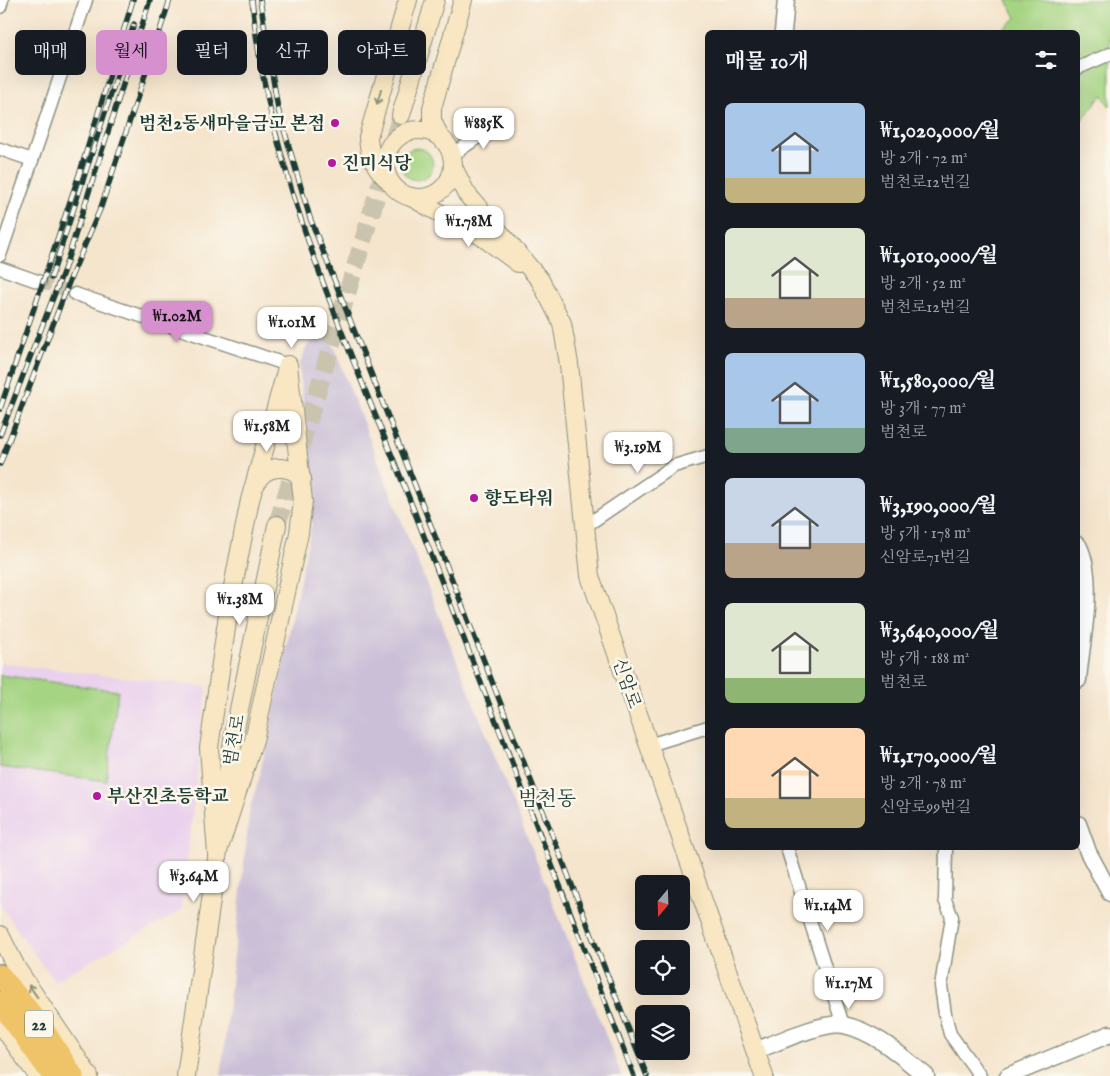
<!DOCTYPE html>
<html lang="ko">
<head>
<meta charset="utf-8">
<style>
  body { margin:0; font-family:"IM FELL English","Noto Serif KR",serif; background:#20242c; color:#f1f3f6; height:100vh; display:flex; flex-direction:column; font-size:19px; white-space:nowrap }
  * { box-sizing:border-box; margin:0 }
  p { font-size:16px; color:#9ea1a6 }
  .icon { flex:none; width:28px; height:28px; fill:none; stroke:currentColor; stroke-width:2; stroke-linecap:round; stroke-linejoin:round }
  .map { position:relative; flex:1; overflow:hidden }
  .details { position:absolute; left:705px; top:30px; width:375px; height:820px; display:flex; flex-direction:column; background:#171b24; border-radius:8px; box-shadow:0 5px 20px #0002 }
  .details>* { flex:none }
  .top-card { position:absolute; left:15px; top:30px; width:475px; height:45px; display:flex; gap:10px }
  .needle { width:32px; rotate:199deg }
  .fabs { position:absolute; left:635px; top:875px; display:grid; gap:10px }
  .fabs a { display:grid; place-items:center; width:55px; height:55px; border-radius:8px; background:#171b24; box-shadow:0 5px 20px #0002; font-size:25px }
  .price { position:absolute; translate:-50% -42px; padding:0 11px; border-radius:10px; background:#fff; color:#222; font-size:16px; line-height:32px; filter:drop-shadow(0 1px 2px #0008) }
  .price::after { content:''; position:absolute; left:50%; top:30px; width:15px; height:11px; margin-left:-8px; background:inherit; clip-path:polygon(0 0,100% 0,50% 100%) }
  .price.on { background:#d690ce; color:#111 }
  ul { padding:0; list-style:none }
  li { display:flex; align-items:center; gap:15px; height:125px; padding:0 20px }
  li span { display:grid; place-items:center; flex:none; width:140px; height:100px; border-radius:8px; color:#555 }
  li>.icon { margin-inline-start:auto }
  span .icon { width:60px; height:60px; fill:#fffc; stroke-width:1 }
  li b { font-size:21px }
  h2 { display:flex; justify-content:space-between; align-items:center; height:60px; padding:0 20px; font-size:21px }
  .pill { padding:0 18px; border-radius:8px; background:#171b24; box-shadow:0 5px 20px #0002; font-size:18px; line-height:45px }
  .pill.on { background:#d690ce; color:#111 }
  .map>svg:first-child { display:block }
  .built { fill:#ead1ed }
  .industrial { fill:#cabfd7 }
  .green { fill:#a5d482; stroke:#62885b }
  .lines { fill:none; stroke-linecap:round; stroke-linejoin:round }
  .minor-tunnel { stroke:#cac3ae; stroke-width:12; stroke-dasharray:12 6; stroke-linecap:butt }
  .secondary-tunnel { stroke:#cac3ae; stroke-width:18; stroke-dasharray:18 9; stroke-linecap:butt }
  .minor-casing { stroke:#8a9180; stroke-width:15 }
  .tertiary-casing { stroke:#8a9180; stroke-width:19 }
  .secondary-casing { stroke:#8a9180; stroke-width:20 }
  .trunk-casing { stroke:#8a9180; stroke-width:24 }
  .minor { stroke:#fff; stroke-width:12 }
  .tertiary { stroke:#fff; stroke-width:16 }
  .secondary { stroke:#f9e7c3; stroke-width:18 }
  .trunk { stroke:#efc469; stroke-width:21 }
  .rail-casing { stroke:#1f3d34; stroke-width:5.5 }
  .rail { stroke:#fbf7ec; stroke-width:4; stroke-dasharray:11; stroke-linecap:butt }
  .oneway { stroke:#8c927c }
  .poi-dot { fill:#b5179e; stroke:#fbf7ec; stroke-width:2 }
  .labels { text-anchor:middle; stroke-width:5; stroke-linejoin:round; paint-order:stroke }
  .shield { fill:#fbf7ec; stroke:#61756b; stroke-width:1 }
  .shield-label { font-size:16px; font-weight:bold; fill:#1f3d34 }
  .poi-label { font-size:18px; font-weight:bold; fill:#1f3d34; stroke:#fbf7ec; text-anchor:start }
  .street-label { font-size:18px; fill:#1f3d34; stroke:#fbf7ec }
  .quarter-label { font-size:20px; fill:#1f3d34; stroke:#fbf7ec }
</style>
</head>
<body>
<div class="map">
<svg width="1110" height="1076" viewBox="0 0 1110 1076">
  <rect width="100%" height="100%" fill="#fbf7ec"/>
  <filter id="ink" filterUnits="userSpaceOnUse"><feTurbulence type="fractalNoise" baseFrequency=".02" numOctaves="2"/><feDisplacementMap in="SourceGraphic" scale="10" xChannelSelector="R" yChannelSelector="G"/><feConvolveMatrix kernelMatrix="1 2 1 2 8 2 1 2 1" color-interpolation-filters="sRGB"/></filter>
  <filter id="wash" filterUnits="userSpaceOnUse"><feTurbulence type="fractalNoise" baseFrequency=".0096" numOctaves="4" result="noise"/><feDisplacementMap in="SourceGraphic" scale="20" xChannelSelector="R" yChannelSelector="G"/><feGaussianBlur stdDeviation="1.12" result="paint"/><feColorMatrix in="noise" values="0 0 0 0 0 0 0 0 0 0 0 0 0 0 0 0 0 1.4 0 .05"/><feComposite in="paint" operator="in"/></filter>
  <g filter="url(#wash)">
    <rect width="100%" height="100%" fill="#f5e5cd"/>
    <!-- built -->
    <polygon class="built" points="0,663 207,687 181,911 54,981 0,905"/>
    <!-- industrial -->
    <polygon class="industrial" points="327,330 413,550 622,1076 221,1076 250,807 259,779 312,523 308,519 309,451 299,366 307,346"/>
    <!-- green -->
    <g class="green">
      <polygon points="1007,0 1110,0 1110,107 1102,95 1078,125 1078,32 999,32 1016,18"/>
      <circle cx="417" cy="164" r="16"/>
      <polygon points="0,675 118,691 106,781 0,767"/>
    </g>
  </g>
  <g filter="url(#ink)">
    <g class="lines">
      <!-- minor-tunnel -->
      <polyline class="minor-tunnel" points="40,282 75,294"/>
      <!-- secondary-tunnel -->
      <polyline class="secondary-tunnel" points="277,525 401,115"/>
      <!-- minor casing -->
      <g class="minor-casing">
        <g id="minor">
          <polyline points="0,7 2,0"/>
          <polyline points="1078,68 1110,54"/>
          <polyline points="0,149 32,160"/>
          <polyline points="452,155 500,122"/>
          <polyline points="0,255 86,0"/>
          <polyline points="0,268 40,282"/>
          <polyline points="75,294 288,365"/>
          <polyline points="584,527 674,466 708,456"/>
          <polyline points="649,745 708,727"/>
          <polyline points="787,848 843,1025"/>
          <polyline points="946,848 945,900 952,917 941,986 945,1014 950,1034 980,1076"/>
        </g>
      </g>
      <!-- tertiary casing -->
      <g class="tertiary-casing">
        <g id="tertiary">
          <polyline points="783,32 786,0"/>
          <path d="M1078,545C1096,580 1081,641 1078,680"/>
          <polyline points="1078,824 1088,852 1110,893"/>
          <path d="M755,1051C776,1043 823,1021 844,1025C876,1032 902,1057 926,1076"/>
          <polyline points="1008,1076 1110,1034"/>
        </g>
      </g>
      <!-- secondary casing -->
      <g class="secondary-casing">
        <g id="secondary">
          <polyline points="401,115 435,0"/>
          <circle cx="419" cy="164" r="34"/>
          <polyline points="439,136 432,120 432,108 463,0"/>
          <polyline points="453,167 466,193 540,280 562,323 569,364 590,576 764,1076"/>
          <path d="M386,178C374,165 369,154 368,137L408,0"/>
          <polyline points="411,197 483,237 518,263"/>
          <polygon points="288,365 303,501 299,533 254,740 217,854 209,748 229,607 250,500"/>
          <path d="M256,484C263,464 291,463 302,479"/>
          <polyline points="224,803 234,734 277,525"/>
          <polyline points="0,935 17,969 89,1076"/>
          <polyline points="0,1023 38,1076"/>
          <polyline points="186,1076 219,844"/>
        </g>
      </g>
      <!-- trunk casing -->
      <g class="trunk-casing">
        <g id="trunk">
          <polyline points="0,975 42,1027 73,1076"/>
          <polyline points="0,1002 53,1076"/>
        </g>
      </g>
      <!-- minor -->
      <use href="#minor" class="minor"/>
      <!-- tertiary -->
      <use href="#tertiary" class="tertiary"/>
      <!-- secondary -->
      <use href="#secondary" class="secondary"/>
      <!-- trunk -->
      <use href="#trunk" class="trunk"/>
      <!-- rail casing -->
      <g class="rail-casing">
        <g id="rail">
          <path d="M252,0C268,174 349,347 413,508C487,697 559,887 634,1076"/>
          <polyline points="260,0 278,109 310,218 647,1076"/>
          <polyline points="51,278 134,24"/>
          <polyline points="0,409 80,172 133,0"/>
          <polyline points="0,435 65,267 150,0"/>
          <polyline points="0,464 71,277 101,207 170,0"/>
        </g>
      </g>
      <!-- rail -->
      <use href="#rail" class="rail"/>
    </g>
    <!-- one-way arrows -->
    <defs><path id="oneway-shaft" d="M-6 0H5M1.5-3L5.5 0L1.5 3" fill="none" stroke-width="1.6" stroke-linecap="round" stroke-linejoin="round" transform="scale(1.25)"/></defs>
    <g class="oneway">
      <use href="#oneway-shaft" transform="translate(379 97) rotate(106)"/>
      <use href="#oneway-shaft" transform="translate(33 991) rotate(-125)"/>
    </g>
  </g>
  <!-- markers -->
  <g class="poi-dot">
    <circle cx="335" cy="123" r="5"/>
    <circle cx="332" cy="163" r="5"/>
    <circle cx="474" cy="498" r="5"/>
    <circle cx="97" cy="796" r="5"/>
  </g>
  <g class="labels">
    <!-- shield labels -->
    <rect class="shield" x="25" y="1010.5" width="28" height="27" rx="4"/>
    <g class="shield-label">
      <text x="39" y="1030">22</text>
    </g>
    <!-- poi labels -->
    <g class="poi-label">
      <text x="325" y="129" text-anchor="end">범천2동새마을금고 본점</text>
      <text x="342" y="169">진미식당</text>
      <text x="484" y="504">향도타워</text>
      <text x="107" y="802">부산진초등학교</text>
    </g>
    <!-- street labels -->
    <g class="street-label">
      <text transform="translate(627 683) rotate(71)" y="6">신암로</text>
      <text transform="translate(234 740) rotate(-80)" y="6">범천로</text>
    </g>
    <!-- quarter labels -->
    <g class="quarter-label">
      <text x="547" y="805">범천동</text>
    </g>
  </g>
</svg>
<div class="fabs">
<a><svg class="needle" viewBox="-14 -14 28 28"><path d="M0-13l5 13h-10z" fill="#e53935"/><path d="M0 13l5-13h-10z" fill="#9ea1a6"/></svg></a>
<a><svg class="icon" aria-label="locate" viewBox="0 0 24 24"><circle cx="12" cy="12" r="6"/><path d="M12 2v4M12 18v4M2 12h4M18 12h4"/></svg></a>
<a><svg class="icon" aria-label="layers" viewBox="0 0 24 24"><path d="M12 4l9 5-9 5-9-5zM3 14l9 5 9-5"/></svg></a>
</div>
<b class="price" style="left:484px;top:150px">₩885K</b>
<b class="price" style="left:469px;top:248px">₩1.78M</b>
<b class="price on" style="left:177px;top:343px">₩1.02M</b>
<b class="price" style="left:292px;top:349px">₩1.01M</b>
<b class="price" style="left:267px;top:453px">₩1.58M</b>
<b class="price" style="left:638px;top:474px">₩3.19M</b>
<b class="price" style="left:240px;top:626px">₩1.38M</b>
<b class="price" style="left:194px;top:903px">₩3.64M</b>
<b class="price" style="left:828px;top:932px">₩1.14M</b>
<b class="price" style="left:849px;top:1010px">₩1.17M</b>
<div class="top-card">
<a class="pill">매매</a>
<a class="pill on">월세</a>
<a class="pill">필터</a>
<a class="pill">신규</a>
<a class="pill">아파트</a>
</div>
<section class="details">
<h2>매물 10개<svg class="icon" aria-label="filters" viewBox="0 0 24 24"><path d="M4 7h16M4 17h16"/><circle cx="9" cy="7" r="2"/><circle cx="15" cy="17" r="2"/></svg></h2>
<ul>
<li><span style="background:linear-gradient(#a9c7e8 75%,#c2b280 0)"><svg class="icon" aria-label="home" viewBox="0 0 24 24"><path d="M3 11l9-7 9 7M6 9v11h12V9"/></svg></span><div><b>₩1,020,000/월</b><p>방 2개 · 72 m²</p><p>범천로12번길</p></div></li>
<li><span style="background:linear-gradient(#dfe7d0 70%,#b9a48a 0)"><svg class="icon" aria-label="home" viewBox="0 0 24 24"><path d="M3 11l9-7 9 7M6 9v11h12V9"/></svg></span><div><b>₩1,010,000/월</b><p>방 2개 · 52 m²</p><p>범천로12번길</p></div></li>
<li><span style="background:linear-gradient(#a9c7e8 75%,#7fa58c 0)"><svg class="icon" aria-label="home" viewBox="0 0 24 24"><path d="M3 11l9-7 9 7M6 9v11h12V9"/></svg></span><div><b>₩1,580,000/월</b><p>방 3개 · 77 m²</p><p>범천로</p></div></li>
<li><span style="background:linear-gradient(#c9d6e8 65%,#b9a48a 0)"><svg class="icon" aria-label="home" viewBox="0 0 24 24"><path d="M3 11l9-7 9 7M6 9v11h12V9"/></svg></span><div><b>₩3,190,000/월</b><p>방 5개 · 178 m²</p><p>신암로71번길</p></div></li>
<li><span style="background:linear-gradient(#dfe7d0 75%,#8fb573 0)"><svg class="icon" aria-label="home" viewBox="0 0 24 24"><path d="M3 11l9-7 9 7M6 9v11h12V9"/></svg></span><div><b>₩3,640,000/월</b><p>방 5개 · 188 m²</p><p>범천로</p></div></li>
<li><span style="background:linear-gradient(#ffd9b3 70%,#c2b280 0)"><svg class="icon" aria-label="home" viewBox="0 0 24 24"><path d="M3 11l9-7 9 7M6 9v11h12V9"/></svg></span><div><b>₩1,170,000/월</b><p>방 2개 · 78 m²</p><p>신암로99번길</p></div></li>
</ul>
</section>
</div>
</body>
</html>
